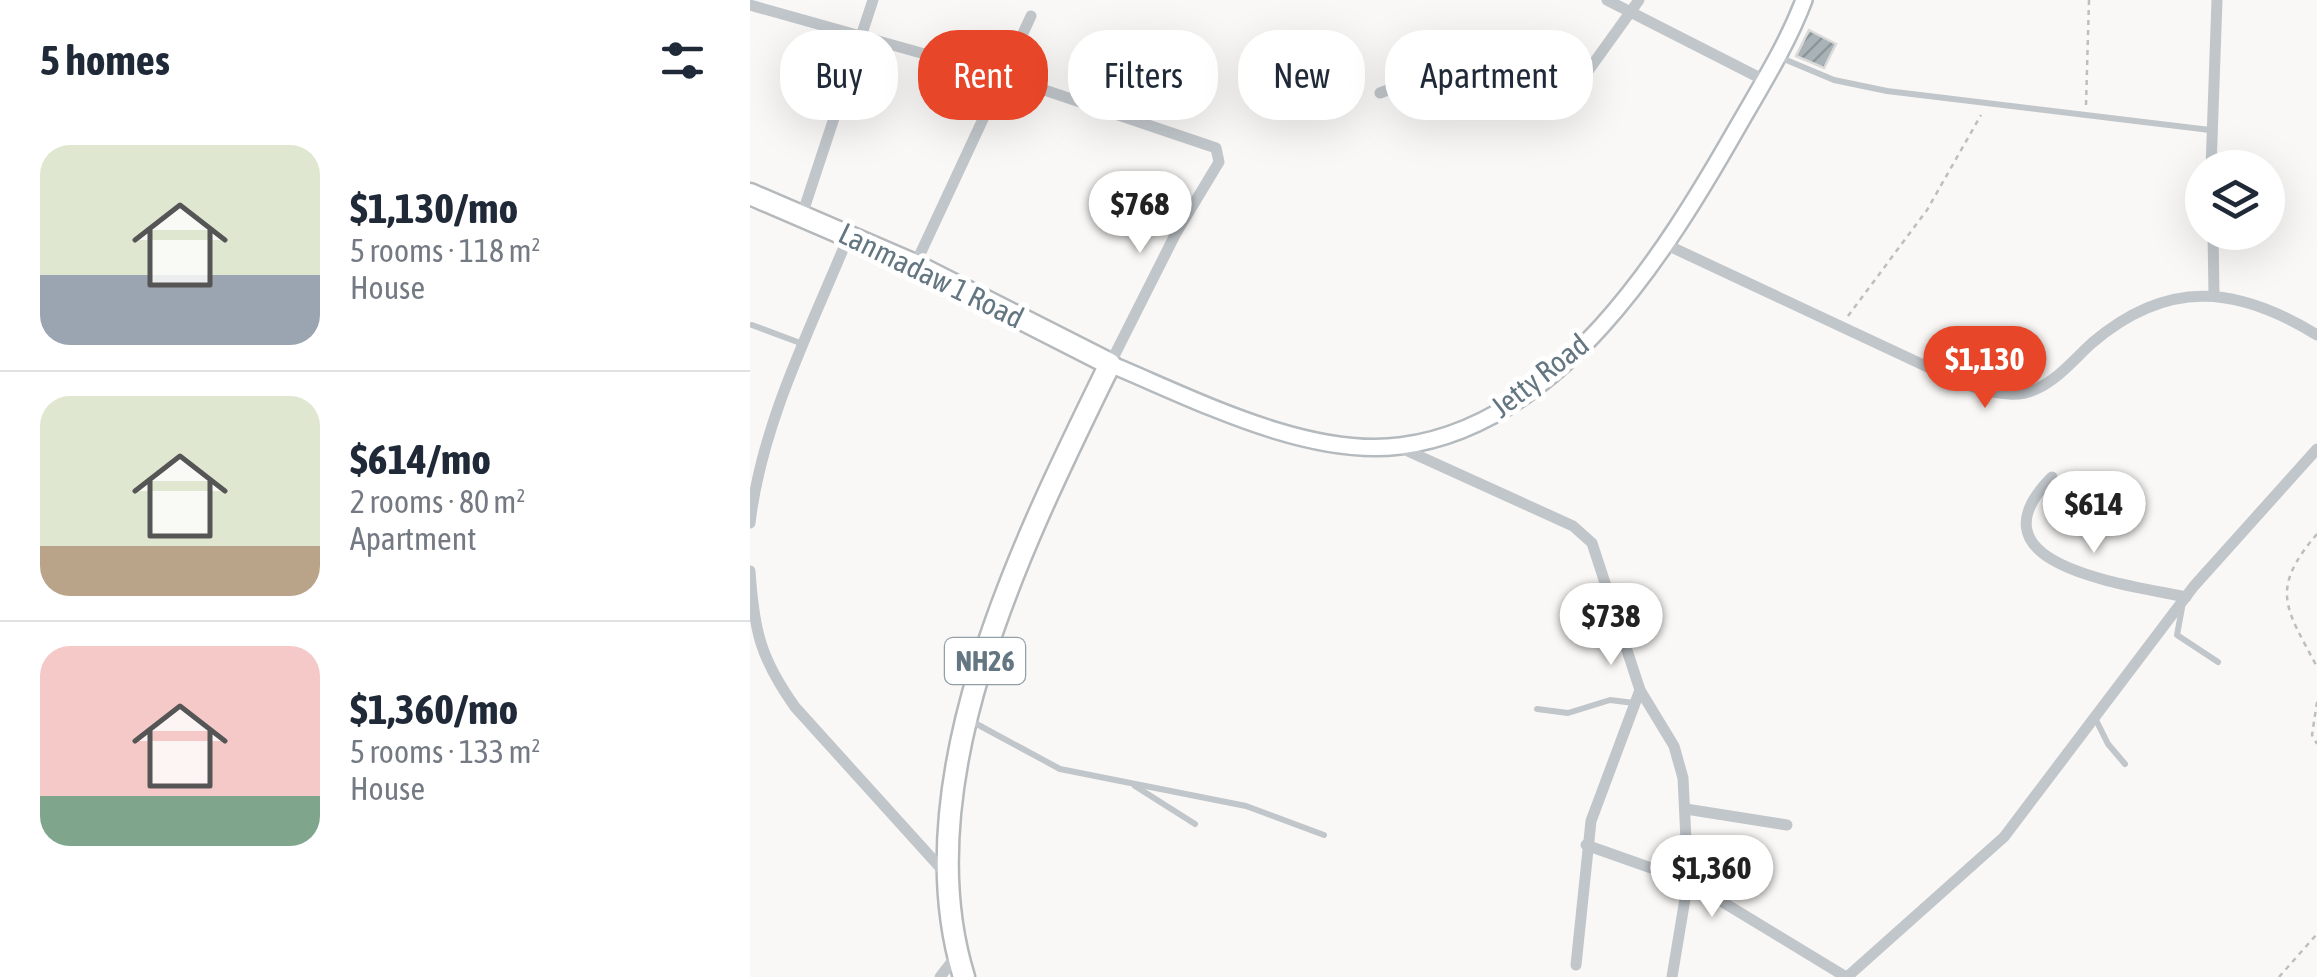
<!DOCTYPE html>
<html lang="en">
<head>
<meta charset="utf-8">
<style>
  body { margin:0; font-family:"Asap Condensed",sans-serif; background:#f6f6f7; color:#1f2937; height:100vh; display:flex; flex-direction:column; font-size:38px; white-space:nowrap }
  * { box-sizing:border-box; margin:0 }
  p { font-size:32px; color:#747a83 }
  .icon { flex:none; width:55px; height:55px; fill:none; stroke:currentColor; stroke-width:2; stroke-linecap:round; stroke-linejoin:round }
  .map { position:relative; flex:1; overflow:hidden }
  .side { display:flex; flex-direction:column; background:#fff; width:750px }
  .side>* { flex:none }
  .banner { position:absolute; left:30px; top:30px; width:950px; height:90px; display:flex; gap:20px }
  .fabs { position:absolute; left:1435px; top:150px; display:grid; gap:20px }
  .fabs a { display:grid; place-items:center; width:100px; height:100px; border-radius:50%; background:#fff; box-shadow:0 10px 40px #0002; font-size:50px }
  .price { position:absolute; translate:-50% -85px; padding:0 22px; border-radius:35px; background:#fff; color:#222; font-size:32px; line-height:65px; filter:drop-shadow(0 2px 5px #0008) }
  .price::after { content:''; position:absolute; left:50%; top:60px; width:30px; height:22px; margin-left:-15px; background:inherit; clip-path:polygon(0 0,100% 0,50% 100%) }
  .price.current { background:#e74628; color:#fff }
  ul { padding:0; list-style:none }
  li { display:flex; align-items:center; gap:30px; height:250px; padding:0 40px }
  li+li { border-top:2px solid #e0e1e3 }
  li span { display:grid; place-items:center; flex:none; width:280px; height:200px; border-radius:30px; color:#555 }
  li>.icon { margin-inline-start:auto }
  span .icon { width:120px; height:120px; fill:#fffc; stroke-width:1 }
  li b { font-size:42px }
  h2 { display:flex; justify-content:space-between; align-items:center; height:120px; padding:0 40px; font-size:42px }
  .chip { padding:0 35px; border-radius:40px; background:#fff; box-shadow:0 10px 40px #0002; font-size:35px; line-height:90px }
  .chip.current { background:#e74628; color:#fff }
  main { display:flex; flex:1; min-height:0 }
  .map>svg:first-child { display:block }
  .building { fill:url(#building-hatch); stroke:#dadad8; stroke-width:2.5 }
  .lines { fill:none; stroke-linecap:round; stroke-linejoin:round }
  .secondary-casing { stroke:#b4babe; stroke-width:20 }
  .highway-casing { stroke:#b5b9bc; stroke-width:25 }
  .path { stroke:#bbbfc1; stroke-width:2.5; stroke-dasharray:5 5; stroke-linecap:butt }
  .lane { stroke:#c1c6ca; stroke-width:6 }
  .street { stroke:#c1c6ca; stroke-width:11 }
  .secondary { stroke:#fff; stroke-width:15 }
  .highway { stroke:#fff; stroke-width:20 }
  .labels { text-anchor:middle; stroke-width:10; stroke-linejoin:round; paint-order:stroke }
  .shield { fill:#fff; stroke:#929fa7; stroke-width:2.5 }
  .shield-label { font-size:28px; font-weight:bold; fill:#637681 }
  .street-label { font-size:30px; fill:#637681; stroke:#fff }
</style>
</head>
<body>
<main>
<section class="side">
<h2>5 homes<svg class="icon" aria-label="filters" viewBox="0 0 24 24"><path d="M4 7h16M4 17h16"/><circle cx="9" cy="7" r="2"/><circle cx="15" cy="17" r="2"/></svg></h2>
<ul>
<li><span style="background:linear-gradient(#dfe7d0 65%,#9aa5b1 0)"><svg class="icon" aria-label="home" viewBox="0 0 24 24"><path d="M3 11l9-7 9 7M6 9v11h12V9"/></svg></span><div><b>$1,130/mo</b><p>5 rooms · 118 m²</p><p>House</p></div></li>
<li><span style="background:linear-gradient(#dfe7d0 75%,#b9a48a 0)"><svg class="icon" aria-label="home" viewBox="0 0 24 24"><path d="M3 11l9-7 9 7M6 9v11h12V9"/></svg></span><div><b>$614/mo</b><p>2 rooms · 80 m²</p><p>Apartment</p></div></li>
<li><span style="background:linear-gradient(#f6c9c9 75%,#7fa58c 0)"><svg class="icon" aria-label="home" viewBox="0 0 24 24"><path d="M3 11l9-7 9 7M6 9v11h12V9"/></svg></span><div><b>$1,360/mo</b><p>5 rooms · 133 m²</p><p>House</p></div></li>
</ul>
</section>
<div class="map">
<svg width="1567" height="977" viewBox="0 0 1567 977">
  <defs>
    <pattern id="building-hatch" width="6" height="6" patternUnits="userSpaceOnUse" patternTransform="scale(2.5)"><rect width="6" height="6" fill="#a8b2b7"/><path d="M-1 1l2-2M0 6l6-6M5 7l2-2" fill="none" stroke="#8c959a"/></pattern>
  </defs>
  <rect width="100%" height="100%" fill="#f9f8f6"/>
  <!-- building -->
  <polygon class="building" points="1059,30 1086,44 1074,68 1046,56"/>
  <g class="lines">
    <!-- secondary casing -->
    <g class="secondary-casing">
      <path id="secondary" d="M360,364C444,399 557,458 650,446C809,426 915,254 987,128C1011,86 1037,45 1054,0"/>
    </g>
    <!-- highway casing -->
    <g class="highway-casing">
      <path id="highway" d="M0,194L165,265L360,364C275,538 153,780 214,977"/>
    </g>
    <!-- path -->
    <g class="path">
      <polyline points="1336,105 1339,0"/>
      <polyline points="1098,316 1177,210 1231,115"/>
      <path d="M1567,534C1518,591 1537,609 1567,667"/>
      <polyline points="1567,702 1562,735 1567,744"/>
      <polyline points="1529,977 1567,934"/>
    </g>
    <!-- lane -->
    <g class="lane">
      <polyline points="1029,57 1084,80 1137,91 1460,130"/>
      <polyline points="2,325 53,344"/>
      <polyline points="1432,608 1427,635 1468,662"/>
      <polyline points="787,709 818,713 860,700 884,703"/>
      <polyline points="1344,716 1358,744 1375,764"/>
      <polyline points="223,722 310,769 496,806 574,835"/>
      <polyline points="385,786 445,824"/>
    </g>
    <!-- street -->
    <g class="street">
      <polyline points="857,0 1014,80"/>
      <polyline points="0,5 253,76 466,148 469,162 425,235 360,364"/>
      <polyline points="630,93 691,70 751,70 823,79 838,71 889,0"/>
      <polyline points="1461,168 1467,0"/>
      <polyline points="52,215 123,0"/>
      <polyline points="1463,232 1464,295"/>
      <path d="M917,245L1214,384C1233,390 1254,397 1275,393C1302,387 1322,361 1342,343C1417,279 1486,285 1567,335"/>
      <polyline points="165,265 281,16"/>
      <polyline points="649,447 823,526 842,543 890,690 924,746 933,778 938,881 922,977"/>
      <path d="M1302,477C1212,567 1382,585 1436,597"/>
      <path d="M0,523C12,422 61,328 99,235"/>
      <path d="M0,571C4,630 10,658 45,707L197,875"/>
      <polyline points="936,809 1037,825"/>
      <polyline points="836,845 938,881 1096,977"/>
      <polyline points="826,965 841,821 890,690"/>
      <polyline points="190,977 207,955"/>
      <polyline points="1097,977 1254,837 1444,586 1567,449"/>
    </g>
    <!-- secondary -->
    <use href="#secondary" class="secondary"/>
    <!-- highway -->
    <use href="#highway" class="highway"/>
  </g>
  <g class="labels">
    <!-- shield labels -->
    <rect class="shield" x="195" y="638" width="80" height="46" rx="8"/>
    <g class="shield-label">
      <text x="235" y="671">NH26</text>
    </g>
    <!-- street labels -->
    <g class="street-label">
      <text transform="translate(181 276) rotate(26)" y="10">Lanmadaw 1 Road</text>
      <text transform="translate(790 376) rotate(-38)" y="10">Jetty Road</text>
    </g>
  </g>
</svg>
<div class="fabs">
<a><svg class="icon" aria-label="layers" viewBox="0 0 24 24"><path d="M12 4l9 5-9 5-9-5zM3 14l9 5 9-5"/></svg></a>
</div>
<b class="price" style="left:390px;top:256px">$768</b>
<b class="price current" style="left:1235px;top:411px">$1,130</b>
<b class="price" style="left:1344px;top:556px">$614</b>
<b class="price" style="left:861px;top:668px">$738</b>
<b class="price" style="left:962px;top:920px">$1,360</b>
<div class="banner">
<a class="chip">Buy</a>
<a class="chip current">Rent</a>
<a class="chip">Filters</a>
<a class="chip">New</a>
<a class="chip">Apartment</a>
</div>
</div>
</main>
</body>
</html>
